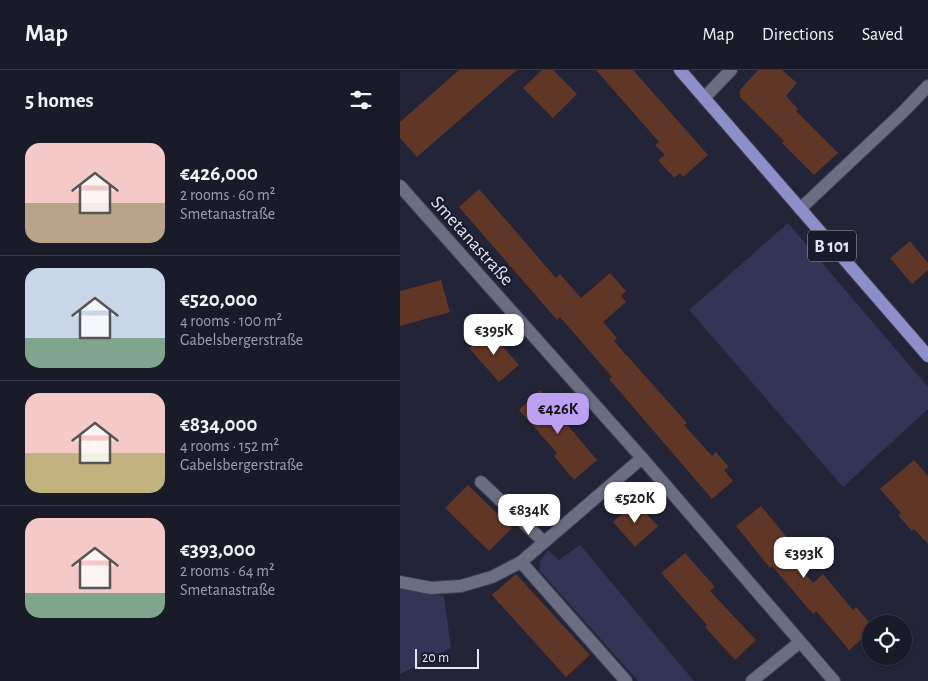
<!DOCTYPE html>
<html lang="en">
<head>
<meta charset="utf-8">
<style>
  body { margin:0; font-family:"Alegreya Sans",sans-serif; background:#232431; color:#f1f3f6; height:100vh; display:flex; flex-direction:column; font-size:19px; white-space:nowrap }
  * { box-sizing:border-box; margin:0 }
  p { font-size:16px; color:#9fa1a8 }
  .icon { flex:none; width:28px; height:28px; fill:none; stroke:currentColor; stroke-width:2; stroke-linecap:round; stroke-linejoin:round }
  .map { position:relative; flex:1; overflow:hidden }
  .sheet { display:flex; flex-direction:column; background:#1a1b29; width:400px }
  .sheet>* { flex:none }
  .controls { position:absolute; left:462px; top:545px; display:grid; gap:10px }
  .controls a { display:grid; place-items:center; width:50px; height:50px; border-radius:50%; background:#1a1b29; box-shadow:0 1px 4px #0004,0 0 0 1px #383946; font-size:25px }
  .scale { position:absolute; left:15px; bottom:12px; width:64px; box-sizing:border-box; padding-left:5px; border:2px solid #e3e5f1; border-top:0; font-size:14px; line-height:18px; white-space:nowrap; color:#e3e5f1; -webkit-text-stroke:4px #1a1a2d; paint-order:stroke }
  .price { position:absolute; translate:-50% -42px; padding:0 11px; border-radius:10px; background:#fff; color:#222; font-size:16px; line-height:32px; filter:drop-shadow(0 1px 2px #0008) }
  .price::after { content:''; position:absolute; left:50%; top:30px; width:15px; height:11px; margin-left:-8px; background:inherit; clip-path:polygon(0 0,100% 0,50% 100%) }
  .price.on { background:#bca0f2; color:#111 }
  ul { padding:0; list-style:none }
  li { display:flex; align-items:center; gap:15px; height:125px; padding:0 25px }
  li+li { border-top:1px solid #383946 }
  li span { display:grid; place-items:center; flex:none; width:140px; height:100px; border-radius:15px; color:#555 }
  li>.icon { margin-inline-start:auto }
  span .icon { width:60px; height:60px; fill:#fffc; stroke-width:1 }
  li b { font-size:21px }
  h2 { display:flex; justify-content:space-between; align-items:center; height:60px; padding:0 25px; font-size:21px }
  header { display:flex; align-items:center; gap:30px; box-sizing:border-box; height:70px; padding:0 25px; background:#1a1b29; border-bottom:1px solid #383946 }
  header strong { font-size:24px }
  nav { display:flex; gap:28px; margin-inline-start:auto; font-size:18px }
  main { display:flex; flex:1; min-height:0 }
  .map>svg:first-child { display:block }
  .green { fill:#333456 }
  .building { fill:#603627 }
  .lines { fill:none; stroke-linecap:round; stroke-linejoin:round }
  .street-casing { stroke:#404151; stroke-width:14 }
  .primary-casing { stroke:#404151; stroke-width:14 }
  .street { stroke:#6b6d83; stroke-width:12 }
  .primary { stroke:#8c8fca; stroke-width:12 }
  .labels { text-anchor:middle; stroke-width:4; stroke-linejoin:round; paint-order:stroke }
  .shield { fill:#1a1a2d; stroke:#a7a8b6; stroke-width:1 }
  .shield-label { font-size:18px; font-weight:bold; fill:#e3e5f1 }
  .street-label { font-size:19px; fill:#e3e5f1; stroke:#1a1a2d }
</style>
</head>
<body>
<header>
<strong>Map</strong>
<nav><a>Map</a><a>Directions</a><a>Saved</a></nav>
</header>
<main>
<section class="sheet">
<h2>5 homes<svg class="icon" aria-label="filters" viewBox="0 0 24 24"><path d="M4 7h16M4 17h16"/><circle cx="9" cy="7" r="2"/><circle cx="15" cy="17" r="2"/></svg></h2>
<ul>
<li><span style="background:linear-gradient(#f6c9c9 60%,#b9a48a 0)"><svg class="icon" aria-label="home" viewBox="0 0 24 24"><path d="M3 11l9-7 9 7M6 9v11h12V9"/></svg></span><div><b>€426,000</b><p>2 rooms · 60 m²</p><p>Smetanastraße</p></div></li>
<li><span style="background:linear-gradient(#c9d6e8 70%,#7fa58c 0)"><svg class="icon" aria-label="home" viewBox="0 0 24 24"><path d="M3 11l9-7 9 7M6 9v11h12V9"/></svg></span><div><b>€520,000</b><p>4 rooms · 100 m²</p><p>Gabelsbergerstraße</p></div></li>
<li><span style="background:linear-gradient(#f6c9c9 60%,#c2b280 0)"><svg class="icon" aria-label="home" viewBox="0 0 24 24"><path d="M3 11l9-7 9 7M6 9v11h12V9"/></svg></span><div><b>€834,000</b><p>4 rooms · 152 m²</p><p>Gabelsbergerstraße</p></div></li>
<li><span style="background:linear-gradient(#f6c9c9 75%,#7fa58c 0)"><svg class="icon" aria-label="home" viewBox="0 0 24 24"><path d="M3 11l9-7 9 7M6 9v11h12V9"/></svg></span><div><b>€393,000</b><p>2 rooms · 64 m²</p><p>Smetanastraße</p></div></li>
</ul>
</section>
<div class="map">
<svg width="528" height="611" viewBox="0 0 528 611">
  <rect width="100%" height="100%" fill="#232437"/>
  <!-- green -->
  <g class="green">
    <polygon points="388,153 528,317 528,339 443,417 289,240"/>
    <polygon points="180,475 294,611 238,611 140,501 140,491 148,480 159,490"/>
    <polygon points="0,518 44,526 51,578 0,604"/>
  </g>
  <!-- building -->
  <g class="building">
    <polygon points="59,0 117,0 17,87 0,68 0,52"/>
    <polygon points="142,0 153,0 177,24 153,48 123,18"/>
    <polygon points="196,0 233,0 308,85 283,107 280,103 274,108 258,90 265,85 255,75 259,72"/>
    <polygon points="358,0 382,0 397,13 386,26 398,39 396,41 438,83 414,105 382,73 384,71 340,27 340,20"/>
    <polygon points="79,119 156,208 160,204 181,228 210,203 226,221 221,226 226,232 203,252 217,268 214,271 287,353 284,355 312,386 316,382 329,397 324,400 333,411 312,429 209,309 212,307 160,247 157,250 59,137"/>
    <polygon points="510,171 528,193 528,200 512,214 490,188"/>
    <polygon points="41,210 50,242 0,256 0,221"/>
    <polygon points="89,261 119,295 99,312 69,278"/>
    <polygon points="140,320 160,342 158,344 197,390 174,410 154,386 157,383 119,340"/>
    <polygon points="514,390 528,406 528,474 514,459 512,461 498,445 501,443 480,419"/>
    <polygon points="68,415 112,458 89,481 45,438"/>
    <polygon points="235,432 258,456 235,477 213,452"/>
    <polygon points="361,436 395,477 388,483 413,513 423,504 453,540 456,537 471,554 471,561 449,580 416,541 413,544 372,496 370,498 336,456"/>
    <polygon points="285,483 315,517 310,521 356,570 335,590 305,557 307,555 261,503"/>
    <polygon points="116,504 190,585 166,607 92,525"/>
  </g>
  <g class="lines">
    <!-- street casing -->
    <g class="street-casing">
      <g id="street">
        <polyline points="304,28 331,0"/>
        <polyline points="0,116 242,388 434,611"/>
        <polyline points="400,139 502,43 528,16"/>
        <polyline points="81,412 144,472"/>
        <polyline points="121,492 226,611"/>
        <polyline points="0,512 31,518 61,516 92,507 121,492 242,388"/>
        <polyline points="352,611 400,572"/>
      </g>
    </g>
    <!-- primary casing -->
    <g class="primary-casing">
      <polyline id="primary" points="280,0 528,286"/>
    </g>
    <!-- street -->
    <use href="#street" class="street"/>
    <!-- primary -->
    <use href="#primary" class="primary"/>
  </g>
  <g class="labels">
    <!-- shield labels -->
    <rect class="shield" x="408" y="160.5" width="48" height="31" rx="4"/>
    <g class="shield-label">
      <text x="432" y="182">B 101</text>
    </g>
    <!-- street labels -->
    <g class="street-label">
      <text transform="translate(73 170) rotate(48)" y="7">Smetanastraße</text>
    </g>
  </g>
</svg>
<div class="controls">
<a><svg class="icon" aria-label="locate" viewBox="0 0 24 24"><circle cx="12" cy="12" r="6"/><path d="M12 2v4M12 18v4M2 12h4M18 12h4"/></svg></a>
</div>
<div class="scale">20 m</div>
<b class="price" style="left:94px;top:286px">€395K</b>
<b class="price on" style="left:158px;top:365px">€426K</b>
<b class="price" style="left:235px;top:454px">€520K</b>
<b class="price" style="left:129px;top:466px">€834K</b>
<b class="price" style="left:404px;top:509px">€393K</b>
</div>
</main>
</body>
</html>
